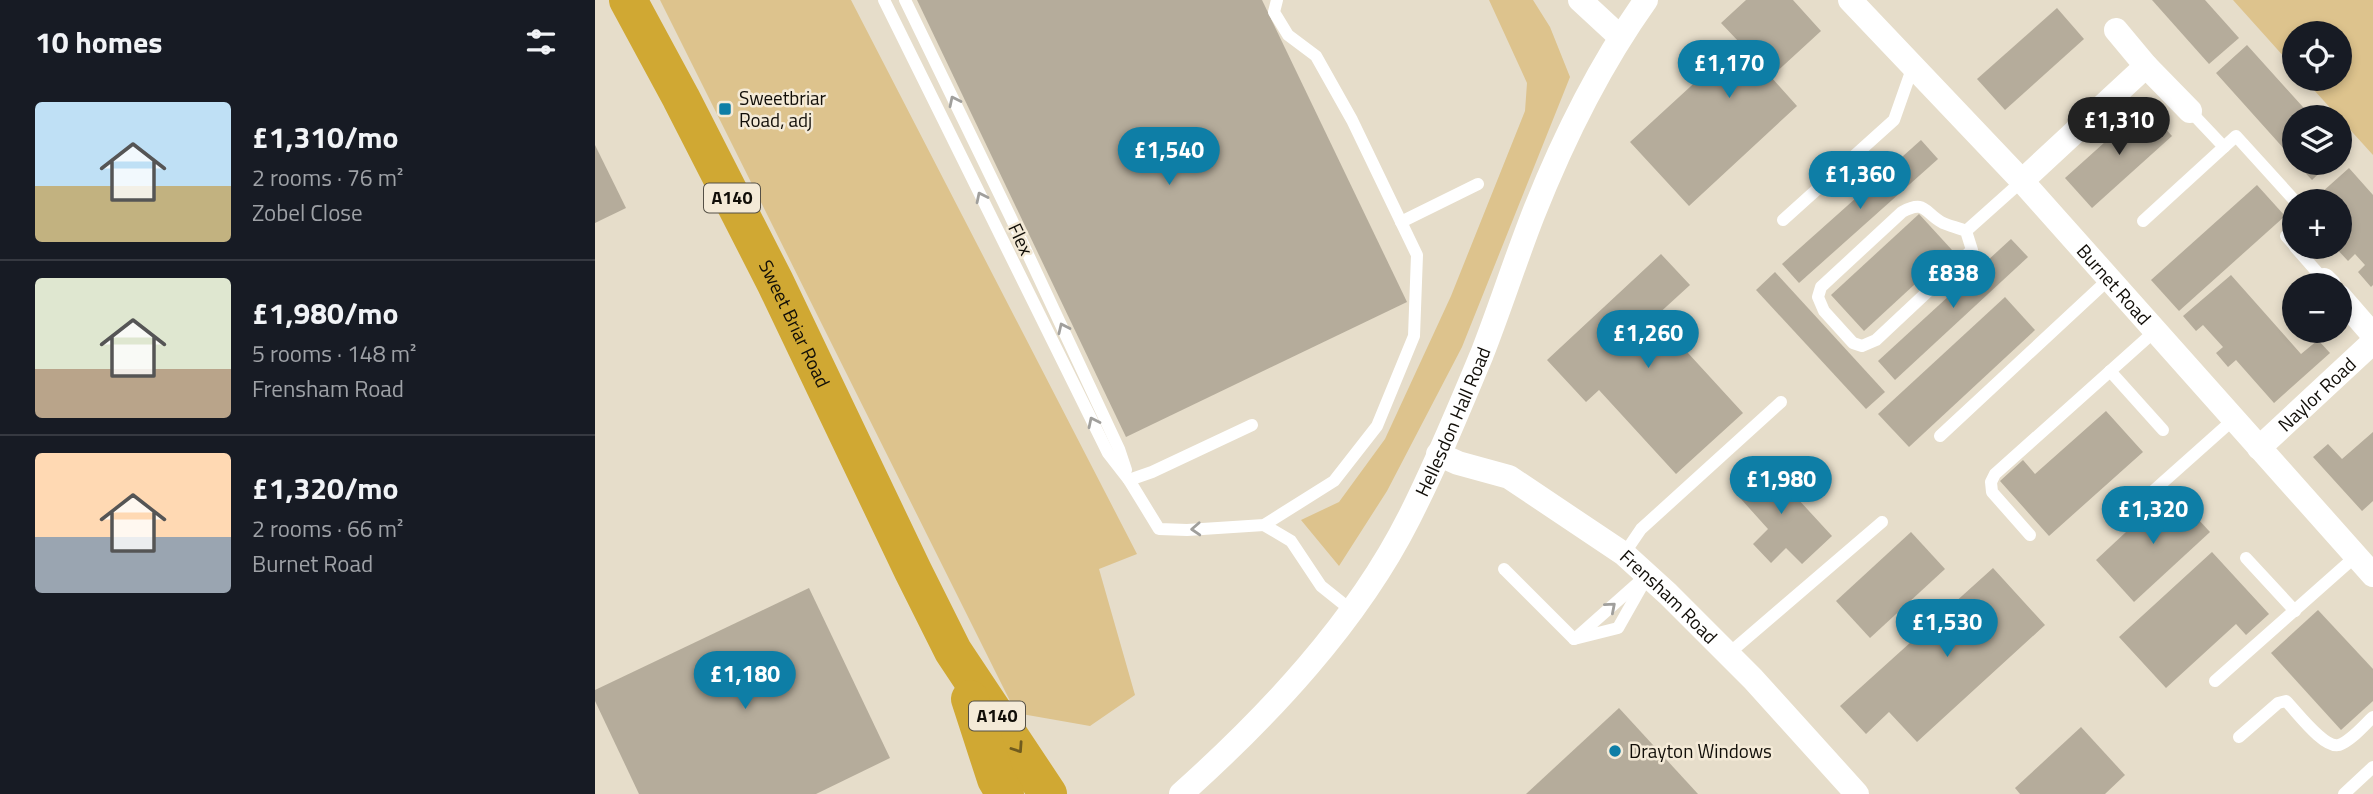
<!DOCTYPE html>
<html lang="en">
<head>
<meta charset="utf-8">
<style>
  body { margin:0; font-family:"Titillium Web",sans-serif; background:#242831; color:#f1f3f6; height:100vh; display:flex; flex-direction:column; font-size:26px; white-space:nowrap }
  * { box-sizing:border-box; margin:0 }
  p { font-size:23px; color:#9ea1a6 }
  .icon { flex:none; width:38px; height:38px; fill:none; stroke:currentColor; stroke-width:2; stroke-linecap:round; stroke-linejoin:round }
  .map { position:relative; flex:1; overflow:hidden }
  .drawer { display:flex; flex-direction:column; background:#171b24; width:595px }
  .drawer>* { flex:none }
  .buttons { position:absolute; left:1687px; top:21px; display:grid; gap:14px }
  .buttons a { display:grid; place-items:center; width:70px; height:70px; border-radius:50%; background:#171b24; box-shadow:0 4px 10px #0003; font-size:35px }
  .price { position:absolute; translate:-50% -60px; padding:0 16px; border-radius:24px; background:#0e7ea6; color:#fff; font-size:23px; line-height:46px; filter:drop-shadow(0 2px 4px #0008) }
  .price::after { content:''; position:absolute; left:50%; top:42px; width:21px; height:16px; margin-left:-10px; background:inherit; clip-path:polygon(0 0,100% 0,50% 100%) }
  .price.active { background:#222; color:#fff }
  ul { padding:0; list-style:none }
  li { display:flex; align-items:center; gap:21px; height:175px; padding:0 35px }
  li+li { border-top:2px solid #363941 }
  li span { display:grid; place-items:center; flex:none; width:196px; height:140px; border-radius:7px; color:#555 }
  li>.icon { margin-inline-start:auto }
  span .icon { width:84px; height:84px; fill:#fffc; stroke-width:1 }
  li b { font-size:30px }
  h2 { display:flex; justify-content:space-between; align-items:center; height:84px; padding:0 35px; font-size:30px }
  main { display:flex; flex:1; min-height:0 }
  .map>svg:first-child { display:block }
  .green { fill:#ddc38d }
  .building { fill:#b5ac9b }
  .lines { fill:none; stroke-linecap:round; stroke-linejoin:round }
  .service { stroke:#fff; stroke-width:12 }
  .minor { stroke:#fff; stroke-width:24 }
  .trunk { stroke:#d0a833; stroke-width:38 }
  .oneway { stroke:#a09f9c }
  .oneway2 { stroke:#705b1e }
  .poi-dot { fill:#0e7ea6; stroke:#f4ead7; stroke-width:2.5 }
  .labels { text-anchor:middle; stroke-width:5; stroke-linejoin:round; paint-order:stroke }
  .shield { fill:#f4ead7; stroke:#555046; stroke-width:2 }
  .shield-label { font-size:18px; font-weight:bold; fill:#110e08 }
  .poi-label { font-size:19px; fill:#110e08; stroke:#f4ead7; text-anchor:start }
  .street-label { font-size:19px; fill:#110e08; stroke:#f4ead7 }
</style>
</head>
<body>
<main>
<section class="drawer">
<h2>10 homes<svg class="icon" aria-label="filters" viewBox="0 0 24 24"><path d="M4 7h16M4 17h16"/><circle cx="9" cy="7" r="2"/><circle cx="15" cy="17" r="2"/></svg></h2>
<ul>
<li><span style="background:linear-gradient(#bfe0f5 60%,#c2b280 0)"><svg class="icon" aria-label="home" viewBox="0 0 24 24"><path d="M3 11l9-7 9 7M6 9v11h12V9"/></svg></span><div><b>£1,310/mo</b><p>2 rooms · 76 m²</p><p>Zobel Close</p></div></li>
<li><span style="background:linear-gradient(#dfe7d0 65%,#b9a48a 0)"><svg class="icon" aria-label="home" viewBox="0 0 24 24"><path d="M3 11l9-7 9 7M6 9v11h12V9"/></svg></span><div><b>£1,980/mo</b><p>5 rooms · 148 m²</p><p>Frensham Road</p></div></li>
<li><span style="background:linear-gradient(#ffd9b3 60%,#9aa5b1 0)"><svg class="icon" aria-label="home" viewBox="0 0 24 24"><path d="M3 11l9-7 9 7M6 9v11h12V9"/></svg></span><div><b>£1,320/mo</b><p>2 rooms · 66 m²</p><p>Burnet Road</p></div></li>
</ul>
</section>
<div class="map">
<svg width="1778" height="794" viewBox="0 0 1778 794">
  <rect width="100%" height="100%" fill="#e6ddca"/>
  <!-- green -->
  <g class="green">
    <polygon points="65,0 256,0 542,554 504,569 540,695 495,726 421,713"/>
    <polygon points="894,0 938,0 955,27 975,77 867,347 792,491 744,566 706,520 744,502 790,439 856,296 930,111 932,83"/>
    <polygon points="1638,0 1778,0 1778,155 1709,79 1745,79 1745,33 1699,33 1699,68"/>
  </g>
  <!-- building -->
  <g class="building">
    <polygon points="322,0 667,0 812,302 531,437"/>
    <polygon points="1151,0 1198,0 1226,31 1176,77 1202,106 1094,206 1035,142 1144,42 1126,23"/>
    <polygon points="1557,0 1610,0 1644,38 1614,64"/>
    <polygon points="1462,8 1489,39 1410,110 1382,79"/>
    <polygon points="1652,45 1717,117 1699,117 1699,160 1621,73"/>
    <polygon points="1550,106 1577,136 1497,208 1470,178"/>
    <polygon points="1326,140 1343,159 1204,283 1187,264"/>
    <polygon points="0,145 31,208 0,223"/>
    <polygon points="1701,163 1735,163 1717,180"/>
    <polygon points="1754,168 1778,195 1778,285 1776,287 1763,272 1770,265 1760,254 1753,261 1740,247 1745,247 1748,240 1745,237 1745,201 1717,201"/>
    <polygon points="1662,185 1690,216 1584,311 1556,280"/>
    <polygon points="1324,214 1357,250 1269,331 1236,295"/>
    <polygon points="1416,239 1433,257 1300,380 1283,361"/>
    <polygon points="1066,254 1095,285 1060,317 1148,413 1081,474 1004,390 991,402 952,360"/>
    <polygon points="1180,272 1290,392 1271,409 1161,290"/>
    <polygon points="1636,275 1706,354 1723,340 1735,353 1679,403 1641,360 1633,367 1621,353 1628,347 1608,325 1601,331 1588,316"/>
    <polygon points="1410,297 1440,330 1314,447 1283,414"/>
    <polygon points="1511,411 1548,452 1454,536 1405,481 1428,460 1440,474"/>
    <polygon points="1778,432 1778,501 1767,511 1718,457 1733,444 1747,459"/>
    <polygon points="1168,461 1237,536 1207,564 1191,548 1176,563 1158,544 1173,529 1137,489"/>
    <polygon points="1576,490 1615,532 1539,602 1501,560"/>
    <polygon points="1316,532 1350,569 1275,638 1241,601"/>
    <polygon points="1617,552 1674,614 1651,635 1641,624 1571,688 1524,637"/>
    <polygon points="1398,568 1450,625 1322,742 1294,712 1271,734 1245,706"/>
    <polygon points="214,588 295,758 221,794 44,794 0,701 0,690"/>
    <polygon points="1723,610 1778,669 1778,701 1746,730 1676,653"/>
    <polygon points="1024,708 1103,794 931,794"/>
    <polygon points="1486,727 1530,775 1510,794 1425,794 1420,788"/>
  </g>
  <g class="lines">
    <!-- service -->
    <g class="service">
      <polyline points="289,0 513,453 534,480 564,529 592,530 669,525 739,481 782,426 819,336 822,255 757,120 721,56 693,35 679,12 682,0"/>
      <polyline points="310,0 415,216 524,449 531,470"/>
      <polyline points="1629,147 1641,136 1700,201"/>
      <polyline points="1188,220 1299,120 1318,66"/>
      <polyline points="1548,221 1629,147 1595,111"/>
      <polyline points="806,222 883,184"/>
      <path d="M1371,231C1364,228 1355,226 1348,223C1329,213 1331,199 1307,212L1226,287L1223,297L1229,311L1258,343L1267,346L1281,340L1377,250L1371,231L1427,181"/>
      <polyline points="1691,236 1699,245"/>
      <polyline points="1700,247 1729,280"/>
      <polyline points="1515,371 1568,430"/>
      <polyline points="1345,436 1514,279"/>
      <polyline points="534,480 557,472 657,425"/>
      <polyline points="1529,517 1639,419"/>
      <polyline points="669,525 696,541 726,586 756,610"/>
      <polyline points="1435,535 1397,492 1396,482 1400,474 1560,331"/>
      <polyline points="1029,554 1046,529 1186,402"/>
      <polyline points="1651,558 1700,611"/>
      <polyline points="909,569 979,639"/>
      <polyline points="982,637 1044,582"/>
      <polyline points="979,639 1023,628 1053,575"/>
      <polyline points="1132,655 1287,522"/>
      <polyline points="1620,681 1761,556"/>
      <path d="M1644,737L1683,703L1691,701C1702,712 1729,749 1744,745C1756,741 1769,725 1778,717"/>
      <polyline points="1749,794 1778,767"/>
    </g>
    <!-- minor -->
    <g class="minor">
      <polyline points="985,0 1025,37"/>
      <path id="s1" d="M1255,0L1427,181L1778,575"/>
      <polyline points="1521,30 1551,66 1595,111"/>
      <polyline points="1427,181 1551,66"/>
      <polyline points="1729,280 1734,285"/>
      <polyline points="1745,297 1778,335"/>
      <path id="s2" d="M1664,448L1778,342"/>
      <path id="s3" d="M843,454L863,463L914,477L1029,554L1073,594L1158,679L1262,794"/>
      <path id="s4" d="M586,794C673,716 761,623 814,518C841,465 864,409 887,354C905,308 920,261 938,215C968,139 1004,66 1051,0"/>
    </g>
    <!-- trunk -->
    <g class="trunk">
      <path id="s5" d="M33,0L86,98L180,282L318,571L358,651L453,794"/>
      <polyline points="375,699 401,779 410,794"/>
    </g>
  </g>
  <!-- one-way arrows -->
  <defs><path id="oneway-chevron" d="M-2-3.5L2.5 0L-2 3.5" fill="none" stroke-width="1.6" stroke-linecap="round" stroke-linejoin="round" transform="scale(1.75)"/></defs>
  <g class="oneway">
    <use href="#oneway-chevron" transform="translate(359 101) rotate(-116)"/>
    <use href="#oneway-chevron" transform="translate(386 197) rotate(-116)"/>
    <use href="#oneway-chevron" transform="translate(468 328) rotate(-115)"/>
    <use href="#oneway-chevron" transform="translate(498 422) rotate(-116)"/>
    <use href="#oneway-chevron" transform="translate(601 529) rotate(177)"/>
    <use href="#oneway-chevron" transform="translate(1016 607) rotate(-41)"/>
  </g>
  <use class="oneway2" href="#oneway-chevron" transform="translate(423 748) rotate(56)"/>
  <!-- markers -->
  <g class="poi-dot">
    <rect x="123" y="102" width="14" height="14" rx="3.5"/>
    <circle cx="1020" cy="751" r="7"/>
  </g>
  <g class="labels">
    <!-- shield labels -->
    <g class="shield">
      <rect x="109" y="183.5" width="56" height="29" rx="5"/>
      <rect x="374" y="701.5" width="56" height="29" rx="5"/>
    </g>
    <g class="shield-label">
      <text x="137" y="204">A140</text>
      <text x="402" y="722">A140</text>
    </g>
    <!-- poi labels -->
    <g class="poi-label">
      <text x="144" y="105">Sweetbriar<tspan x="144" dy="22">Road, adj</tspan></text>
      <text x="1034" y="758">Drayton Windows</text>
    </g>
    <!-- street labels -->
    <g class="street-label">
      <text transform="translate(426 239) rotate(65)" y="7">Flex</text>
      <text dy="7" stroke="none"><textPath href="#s1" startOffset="388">Burnet Road</textPath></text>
      <text dy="7" stroke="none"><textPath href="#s5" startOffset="364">Sweet Briar Road</textPath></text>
      <text dy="7" stroke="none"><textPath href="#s2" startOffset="79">Naylor Road</textPath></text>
      <text dy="7" stroke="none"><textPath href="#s4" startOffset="466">Hellesdon Hall Road</textPath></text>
      <text dy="7" stroke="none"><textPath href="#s3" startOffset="275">Frensham Road</textPath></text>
    </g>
  </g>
</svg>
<div class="buttons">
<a><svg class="icon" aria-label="locate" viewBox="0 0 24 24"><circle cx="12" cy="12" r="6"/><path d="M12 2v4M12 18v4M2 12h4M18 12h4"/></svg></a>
<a><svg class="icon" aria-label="layers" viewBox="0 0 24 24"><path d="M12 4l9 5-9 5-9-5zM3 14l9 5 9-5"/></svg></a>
<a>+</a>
<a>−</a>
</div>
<b class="price" style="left:1134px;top:100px">£1,170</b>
<b class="price active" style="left:1524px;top:157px">£1,310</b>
<b class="price" style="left:574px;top:187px">£1,540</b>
<b class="price" style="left:1265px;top:211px">£1,360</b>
<b class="price" style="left:1358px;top:310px">£838</b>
<b class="price" style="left:1053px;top:370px">£1,260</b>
<b class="price" style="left:1186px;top:516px">£1,980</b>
<b class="price" style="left:1558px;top:546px">£1,320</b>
<b class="price" style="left:1352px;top:659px">£1,530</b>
<b class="price" style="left:150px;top:711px">£1,180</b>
</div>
</main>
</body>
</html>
